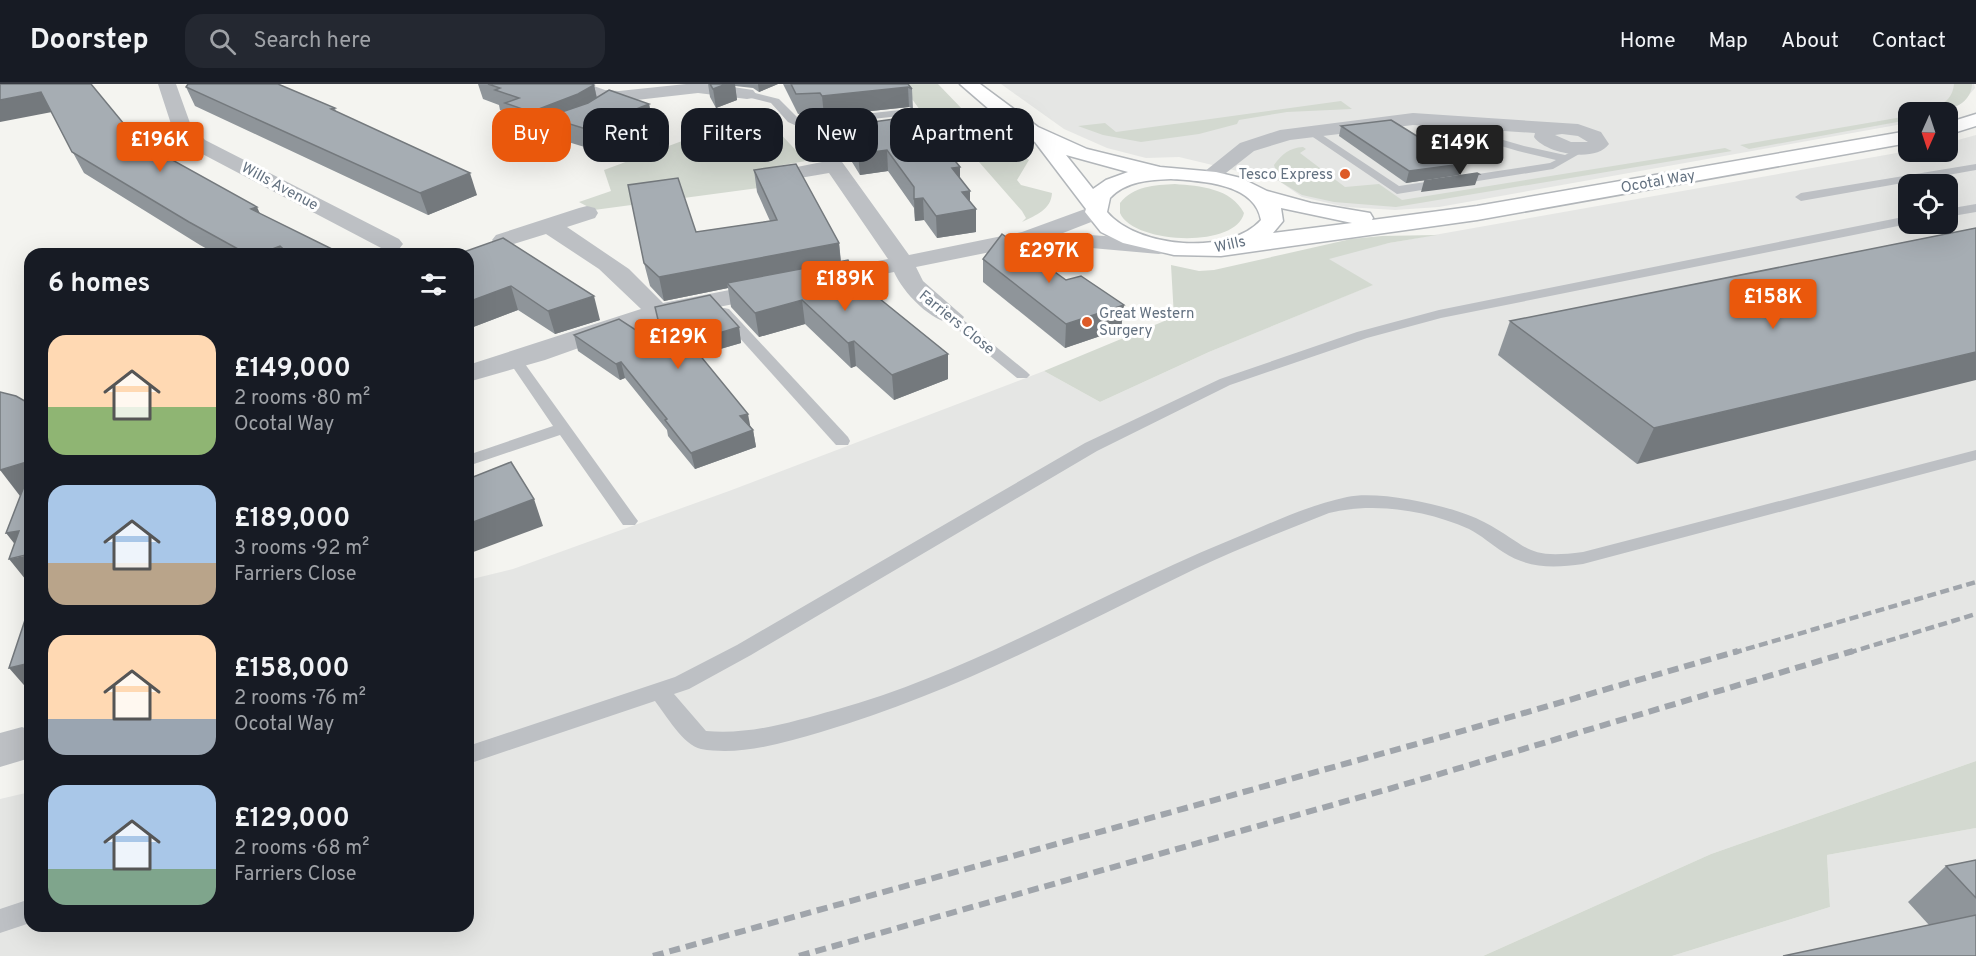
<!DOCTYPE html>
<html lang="en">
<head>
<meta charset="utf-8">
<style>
  body { margin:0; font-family:Overpass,sans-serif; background:#242831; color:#f1f3f6; height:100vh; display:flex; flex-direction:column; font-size:22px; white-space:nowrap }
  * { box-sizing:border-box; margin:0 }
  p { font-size:20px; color:#9ea1a6 }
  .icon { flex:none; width:33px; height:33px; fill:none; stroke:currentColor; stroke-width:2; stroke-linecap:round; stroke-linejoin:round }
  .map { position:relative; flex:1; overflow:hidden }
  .side { position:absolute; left:24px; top:164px; width:450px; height:684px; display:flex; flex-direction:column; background:#171b24; border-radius:18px; box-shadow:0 6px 24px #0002 }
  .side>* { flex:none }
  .hud { position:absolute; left:492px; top:24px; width:570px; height:54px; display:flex; gap:12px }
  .needle { width:39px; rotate:183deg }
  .tools { position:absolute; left:1898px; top:18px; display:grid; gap:12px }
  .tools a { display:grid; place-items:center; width:60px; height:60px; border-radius:12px; background:#171b24; box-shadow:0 6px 24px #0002; font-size:30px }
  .price { position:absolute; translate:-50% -51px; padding:0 14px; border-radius:6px; background:#ea580c; color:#fff; font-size:20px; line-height:39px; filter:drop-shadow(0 2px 3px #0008) }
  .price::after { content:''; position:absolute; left:50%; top:36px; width:18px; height:14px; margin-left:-9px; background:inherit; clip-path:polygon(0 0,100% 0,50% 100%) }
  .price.selected { background:#222; color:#fff }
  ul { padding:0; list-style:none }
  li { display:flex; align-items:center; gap:18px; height:150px; padding:0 24px }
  li span { display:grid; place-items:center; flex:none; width:168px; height:120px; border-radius:18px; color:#555 }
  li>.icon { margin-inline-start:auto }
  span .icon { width:72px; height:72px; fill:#fffc; stroke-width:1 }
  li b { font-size:26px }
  h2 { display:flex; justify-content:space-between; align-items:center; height:72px; padding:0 24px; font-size:26px }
  .tag { padding:0 21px; border-radius:18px; background:#171b24; box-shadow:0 6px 24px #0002; font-size:21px; line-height:54px }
  .tag.selected { background:#ea580c; color:#fff }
  header { display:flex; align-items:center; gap:36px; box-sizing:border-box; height:84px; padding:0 30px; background:#171b24; border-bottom:2px solid #363941 }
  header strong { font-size:28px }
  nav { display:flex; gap:33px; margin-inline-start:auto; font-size:21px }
  .search { width:420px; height:54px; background:#242831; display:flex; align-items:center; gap:15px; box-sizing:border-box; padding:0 21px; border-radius:18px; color:#9ea1a6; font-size:22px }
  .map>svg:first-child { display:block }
  .built { fill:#e5e6e4; fill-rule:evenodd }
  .green { fill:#d3d9d0 }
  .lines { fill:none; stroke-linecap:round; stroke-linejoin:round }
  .primary-casing { stroke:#b2b6ba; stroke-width:3 }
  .lane { fill:#bdc0c4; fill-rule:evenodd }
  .street { fill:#bdc0c4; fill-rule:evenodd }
  .primary { fill:#fff; fill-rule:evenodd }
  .rail-far1 { stroke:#a0a5ab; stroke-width:4.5; stroke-dasharray:9 4.5; stroke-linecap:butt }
  .rail { stroke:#a0a5ab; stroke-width:6; stroke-dasharray:11 6; stroke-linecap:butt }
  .wall { fill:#8f959a }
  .shaded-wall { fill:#74797d }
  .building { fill:#a6adb3; stroke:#74797d; stroke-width:1.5 }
  .poi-dot { fill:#dd5b28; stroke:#fff; stroke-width:2 }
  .labels { text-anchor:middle; stroke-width:6; stroke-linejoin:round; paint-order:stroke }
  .far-poi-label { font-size:15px; fill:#647281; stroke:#fff; text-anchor:end }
  .far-street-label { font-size:15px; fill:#647281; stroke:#fff }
</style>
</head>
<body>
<header>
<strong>Doorstep</strong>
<div class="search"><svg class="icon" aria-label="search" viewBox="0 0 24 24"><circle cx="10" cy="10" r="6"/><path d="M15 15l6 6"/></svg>Search here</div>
<nav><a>Home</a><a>Map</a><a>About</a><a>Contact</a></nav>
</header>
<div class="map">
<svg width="1976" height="872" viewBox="0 0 1976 872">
  <rect width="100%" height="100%" fill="#f4f4f0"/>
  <!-- built -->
  <g class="built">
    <polygon points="1001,0 1974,0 1975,4 1962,19 1946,28 1908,28 1908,39 1439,123 1395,126 1346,123 1302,113 1279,97 1179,73 1146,74 1107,64 1064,45"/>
    <path d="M1976,51V677L1711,770L1483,872H0V715L30,708V842H468V496L513,485L729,407L1044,287L1100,318L1209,268L1372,201L1328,175L1335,171L1389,159L1908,67L1947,68V59ZM1908,100H1947V140H1908Z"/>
    <polygon points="1976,744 1976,872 1672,872 1830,823 1827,771"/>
  </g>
  <!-- green -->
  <g class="green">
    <path d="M901,0H938L965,28L1029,76L1017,96L1021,101L1052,109C1051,126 1036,131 1022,138L1026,134L1022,127L958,54L920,26Z"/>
    <path d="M1954,0H1972C1971,25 1939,29 1920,28C1937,23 1952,20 1954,0Z"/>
    <polygon points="1341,17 1352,25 1287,28 1239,36 1237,40 1199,50 1141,58 1103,51 1078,42 1105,39 1116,48"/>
    <polygon points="760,28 806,77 777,82 787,97 773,102 594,126 579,118 611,107 604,86"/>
    <polygon points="1908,32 1908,36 1749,65 1740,61"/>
    <path d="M1303,63L1306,65L1300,69L1345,103L1379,100L1402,116L1725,64L1732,67L1396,123L1334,118L1302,111L1279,97L1274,81C1282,70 1289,64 1303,63Z"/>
    <path d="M1175,100C1200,102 1231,104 1244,129C1236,165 1133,160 1120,129C1120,128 1120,120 1120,119C1134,102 1154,101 1175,100Z"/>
    <polygon points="1437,151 1389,159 1329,175 1373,201 1209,268 1100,318 1044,287 1174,233 1171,181 1199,187 1214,186 1351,155 1382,152"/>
    <polygon points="1976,677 1976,744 1827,771 1830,823 1672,872 1483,872 1711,770"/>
  </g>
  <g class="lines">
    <!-- primary casing -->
    <g class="primary-casing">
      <g id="primary">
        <path d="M960,0H980L1038,43L1087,65L1160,83L1216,88L1241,94L1267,107L1311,119L1370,129L1373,134L1372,136L1477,122L1908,47V59L1477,136L1221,172L1174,171L1123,159L1101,148L1085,128L1086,125L1035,58L997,32ZM1066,71L1128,88L1106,96L1093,105ZM1171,95C1201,97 1255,99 1261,136C1229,172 1137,164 1107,128L1110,114C1126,97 1149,96 1171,95ZM1281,124L1352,139L1273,149L1283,137Z"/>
        <polygon points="1976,30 1976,42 1947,51 1947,39"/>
      </g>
    </g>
    <!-- lane -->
    <g class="lane">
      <polygon points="747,7 779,15 801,37 909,25 914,28 909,31 799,43 788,38 771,19 743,12 742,10"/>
      <polygon points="573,36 578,39 577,41 530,58 522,58 521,56"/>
      <polygon points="1441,38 1524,62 1565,71 1583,62 1588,65 1553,85 1397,110 1304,47 1305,45 1313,45 1399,102 1550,79 1556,76 1518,67 1437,43 1437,39"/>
      <polygon points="867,51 872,54 871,56 838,63 825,71 819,68 831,58"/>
      <polygon points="1976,80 1976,86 1801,117 1795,113 1801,109"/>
      <polygon points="1976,120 1976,128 1947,133 1947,125"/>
      <path d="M1908,132V140L1441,234L1367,254L1230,301L1097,367L751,571L689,605L674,610L706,647C751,651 791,638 835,626C972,588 1096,511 1228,457C1267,441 1305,422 1347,413C1380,406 1454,422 1484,438C1530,462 1524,476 1583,468L1976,366V376L1583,480C1554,484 1529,485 1503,468C1492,461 1481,451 1469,445C1426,426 1374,418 1329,429C1284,447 1239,464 1195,485C1071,545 954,609 821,648C782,659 741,672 701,665C684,662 665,630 655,617L468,680V662L675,593L737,561L1085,359L1220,295L1357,248L1439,226Z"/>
      <polygon points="724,224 729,225 848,353 850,357 848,361 836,361 719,231 717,228 719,225"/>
      <polygon points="951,229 956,230 1027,288 1030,291 1027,294 1017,294 946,236 944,233 946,230"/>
      <polygon points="515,272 520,273 635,433 638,437 635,441 623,441 560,351 468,382 468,371 553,342 508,276"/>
      <polygon points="30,815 30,839 0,849 0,825"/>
    </g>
    <!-- street -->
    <g class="street">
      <polygon points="158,0 176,0 190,39 205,56 399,155 403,160 399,165 391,167 383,165 191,64 171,40"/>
      <polygon points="564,0 588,0 605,6 619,7 686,0 713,0 753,6 756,10 753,14 747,15 698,9 619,18 582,11 567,4"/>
      <path d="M1413,29L1578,40L1601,48L1609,60C1596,79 1546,70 1534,53L1535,49L1413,41L1290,56L1254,67L1217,96L1210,98L1203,96L1199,92L1240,59L1280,46ZM1562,50L1578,52L1588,58H1571L1555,51Z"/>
      <path d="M825,62L832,64L909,171L1022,148L1096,121L1104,123L1107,128L1104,133L1063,149L1159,156L1167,158L1171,163L1167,168L1159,170L1035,159L916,183L923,197L964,233L960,239C936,244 903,209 894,188L663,234L545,276L468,298V281L641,225L599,185L546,150L504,163L496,161L492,156L496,151L579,124L587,122L595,124L598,129L595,134L567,143L629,185L663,219L888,175L829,89L794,95L787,93L784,89L787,85L822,78L815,68L818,64Z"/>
      <polygon points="22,643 30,646 30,674 0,683 0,649"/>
    </g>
    <!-- primary -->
    <use href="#primary" class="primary"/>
    <!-- rail-far1 -->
    <g class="rail-far1">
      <polyline points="1733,569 1976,498"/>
      <polyline points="1848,569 1976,530"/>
    </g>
    <!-- rail -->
    <g class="rail">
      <polyline points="653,872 1438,654 1738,567"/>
      <polyline points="799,872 1389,705 1853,567"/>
    </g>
  </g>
  <!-- wall -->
  <g class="wall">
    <polygon points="0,0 138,57 260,130 342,170 216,170 200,161 84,89 51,28"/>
    <polygon points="478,0 592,0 594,1 597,14 649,20 653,40 591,65 552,53 549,43 536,48 511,39 507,28 500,26 499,21 483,15"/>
    <polygon points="708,0 778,0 759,8 753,4 735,2 737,16 716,24 710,13"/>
    <polygon points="783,0 908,0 912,5 913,25 909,23 824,32 822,28 798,30"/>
    <polygon points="186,3 335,24 336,28 477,111 428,131 195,22"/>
    <polygon points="1341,42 1462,80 1459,91 1406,99 1339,52"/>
    <polygon points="842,44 947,67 960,83 960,95 970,117 976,148 937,154 924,136 915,137 914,124 888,87 860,91 844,65"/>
    <polygon points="754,86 839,159 841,177 859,198 948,270 948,295 894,316 856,282 851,284 805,240 759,253 731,223 728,204 664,217 650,202 644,179 696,148 770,137 757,108"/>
    <polygon points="1976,144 1637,380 1498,271 1510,237"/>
    <polygon points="468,170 600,236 555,250 518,226 468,245"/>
    <polygon points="983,175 1066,196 1124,221 1121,245 1065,264 983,198"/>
    <polygon points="739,243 741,259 700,271 753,346 756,363 695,385 668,352 667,346 625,294 620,296 578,267 574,251 665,265"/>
    <polygon points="1976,776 1976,872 1929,841 1908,818 1946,782"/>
  </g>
  <!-- shaded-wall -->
  <g class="shaded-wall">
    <polygon points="726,0 735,0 737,16 716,24 713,5"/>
    <polygon points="758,0 778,0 759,8"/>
    <polygon points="594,1 598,20 547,33 549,43 536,48 531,28"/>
    <polygon points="908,3 909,23 824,32 822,12"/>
    <polygon points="41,8 52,28 0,38 0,16"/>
    <polygon points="649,20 653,40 591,65 586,45"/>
    <polygon points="947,52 947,72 936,53"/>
    <polygon points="887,66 888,87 860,91 858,70"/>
    <polygon points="1462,80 1459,91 1406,99 1409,87"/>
    <polygon points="960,83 960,104 952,84"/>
    <polygon points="470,89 477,111 428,131 420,109"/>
    <polygon points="1479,90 1475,101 1421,108 1424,97"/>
    <polygon points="970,107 970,126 976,125 976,148 937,154 936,132 962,108"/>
    <polygon points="923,114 924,136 915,137 914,115"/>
    <polygon points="257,123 267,145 251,125"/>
    <polygon points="839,159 841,182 727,199 728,204 664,217 659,193"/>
    <polygon points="280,162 283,170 259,170"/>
    <polygon points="511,202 518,226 468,245 468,218"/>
    <polygon points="594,212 600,236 555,250 548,227"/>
    <polygon points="802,216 805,240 759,253 755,229"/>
    <polygon points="1124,221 1121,245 1065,264 1066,240"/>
    <polygon points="739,243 741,259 692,273 689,258"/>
    <polygon points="854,257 856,282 851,284 848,259"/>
    <polygon points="1976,268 1976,296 1637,380 1654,344"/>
    <polygon points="948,270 948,295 894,316 892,291"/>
    <polygon points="621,278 625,294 620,296 616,280"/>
    <polygon points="748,330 751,346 740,332"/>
    <polygon points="753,346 756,363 695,385 691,369"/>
    <polygon points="30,377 30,408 20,412 0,386"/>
    <polygon points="534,415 543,442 468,470 468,440"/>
    <polygon points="19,447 30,461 30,501 9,475 24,472 6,449"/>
    <polygon points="30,579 30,608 9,584"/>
  </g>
  <!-- building -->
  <g class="building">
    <polygon points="0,0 91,0 138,57 257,123 251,125 342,170 289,170 280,162 259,170 247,170 189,138 72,68 41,8 0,16"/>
    <polygon points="188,0 278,0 335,24 331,25 470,89 420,109 186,3"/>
    <polygon points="488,0 592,0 594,1 578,10 531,28 505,19 519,14 495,6 500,4"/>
    <polygon points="710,0 726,0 713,5"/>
    <polygon points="791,0 908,0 912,5 908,3 822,12 820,9 796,10"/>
    <polygon points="609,6 649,20 586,45 547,33 588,19"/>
    <polygon points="931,30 947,52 936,53 960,83 952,84 970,107 962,108 976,125 936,132 923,114 914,115 914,103 887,66 858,70 842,44 858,40"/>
    <polygon points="1391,36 1462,80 1409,87 1341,42"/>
    <polygon points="796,80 839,159 659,193 644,179 628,101 678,94 696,148 777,136 754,86"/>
    <polygon points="1477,89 1479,90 1424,97"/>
    <polygon points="1976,144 1976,268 1654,344 1510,237"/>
    <polygon points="1002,150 1066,196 1081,192 1124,221 1066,240 983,175"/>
    <polygon points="503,154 594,212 548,227 511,202 468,218 468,170 458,170"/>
    <polygon points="848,176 859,198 948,270 892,291 854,257 848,259 802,216 755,229 727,199"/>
    <polygon points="710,211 739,243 689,258 748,330 740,332 753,346 691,369 665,336 667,335 621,278 616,280 574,251 619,235 665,265 655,223"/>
    <polygon points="0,308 16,312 30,320 30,377 0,386"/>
    <polygon points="511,378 534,415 468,440 468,395"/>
    <polygon points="30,387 30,470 9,475 19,447 6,449"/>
    <polygon points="30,521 30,579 9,584"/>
    <polygon points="1976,776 1976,814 1946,782"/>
    <polygon points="1976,831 1976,872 1783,872"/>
  </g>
  <!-- markers -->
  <g class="poi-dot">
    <circle cx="1345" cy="90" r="6"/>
    <circle cx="1087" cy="238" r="6"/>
  </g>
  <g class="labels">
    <!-- far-poi labels -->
    <g class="far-poi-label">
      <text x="1333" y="95">Tesco Express</text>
      <text x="1099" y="234" text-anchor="start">Great Western<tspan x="1099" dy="17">Surgery</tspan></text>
    </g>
    <!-- far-street labels -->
    <g class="far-street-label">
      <text transform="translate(1658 97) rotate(-10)" y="5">Ocotal Way</text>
      <text transform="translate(280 102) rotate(28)" y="5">Wills Avenue</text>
      <text transform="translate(1230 160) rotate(-13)" y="5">Wills</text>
      <text transform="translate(957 238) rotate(39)" y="5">Farriers Close</text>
    </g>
  </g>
</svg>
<div class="tools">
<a><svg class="needle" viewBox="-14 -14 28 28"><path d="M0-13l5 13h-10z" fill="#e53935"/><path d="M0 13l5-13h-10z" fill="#9ea1a6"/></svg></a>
<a><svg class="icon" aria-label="locate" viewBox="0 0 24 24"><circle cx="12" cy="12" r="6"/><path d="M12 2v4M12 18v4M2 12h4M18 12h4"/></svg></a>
</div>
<b class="price" style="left:160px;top:89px">£196K</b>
<b class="price selected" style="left:1460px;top:92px">£149K</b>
<b class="price" style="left:1049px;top:200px">£297K</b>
<b class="price" style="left:845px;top:228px">£189K</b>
<b class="price" style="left:1773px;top:246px">£158K</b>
<b class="price" style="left:678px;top:286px">£129K</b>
<div class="hud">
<a class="tag selected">Buy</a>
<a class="tag">Rent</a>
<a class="tag">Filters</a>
<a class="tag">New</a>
<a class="tag">Apartment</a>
</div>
<section class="side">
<h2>6 homes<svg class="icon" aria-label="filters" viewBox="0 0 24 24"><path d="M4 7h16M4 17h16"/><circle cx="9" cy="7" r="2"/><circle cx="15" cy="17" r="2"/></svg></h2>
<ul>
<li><span style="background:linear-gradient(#ffd9b3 60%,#8fb573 0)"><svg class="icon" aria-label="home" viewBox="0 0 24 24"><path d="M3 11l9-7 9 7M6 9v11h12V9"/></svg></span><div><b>£149,000</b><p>2 rooms · 80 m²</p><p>Ocotal Way</p></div></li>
<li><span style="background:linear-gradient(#a9c7e8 65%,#b9a48a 0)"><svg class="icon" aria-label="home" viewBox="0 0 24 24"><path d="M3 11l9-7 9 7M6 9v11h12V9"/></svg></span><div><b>£189,000</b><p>3 rooms · 92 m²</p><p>Farriers Close</p></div></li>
<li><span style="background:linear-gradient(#ffd9b3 70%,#9aa5b1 0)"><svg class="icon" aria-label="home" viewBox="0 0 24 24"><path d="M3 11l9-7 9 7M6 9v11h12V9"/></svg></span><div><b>£158,000</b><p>2 rooms · 76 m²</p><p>Ocotal Way</p></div></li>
<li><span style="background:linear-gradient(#a9c7e8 70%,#7fa58c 0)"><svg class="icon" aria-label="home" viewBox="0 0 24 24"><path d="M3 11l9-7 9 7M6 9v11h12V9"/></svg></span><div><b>£129,000</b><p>2 rooms · 68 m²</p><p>Farriers Close</p></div></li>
</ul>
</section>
</div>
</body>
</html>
